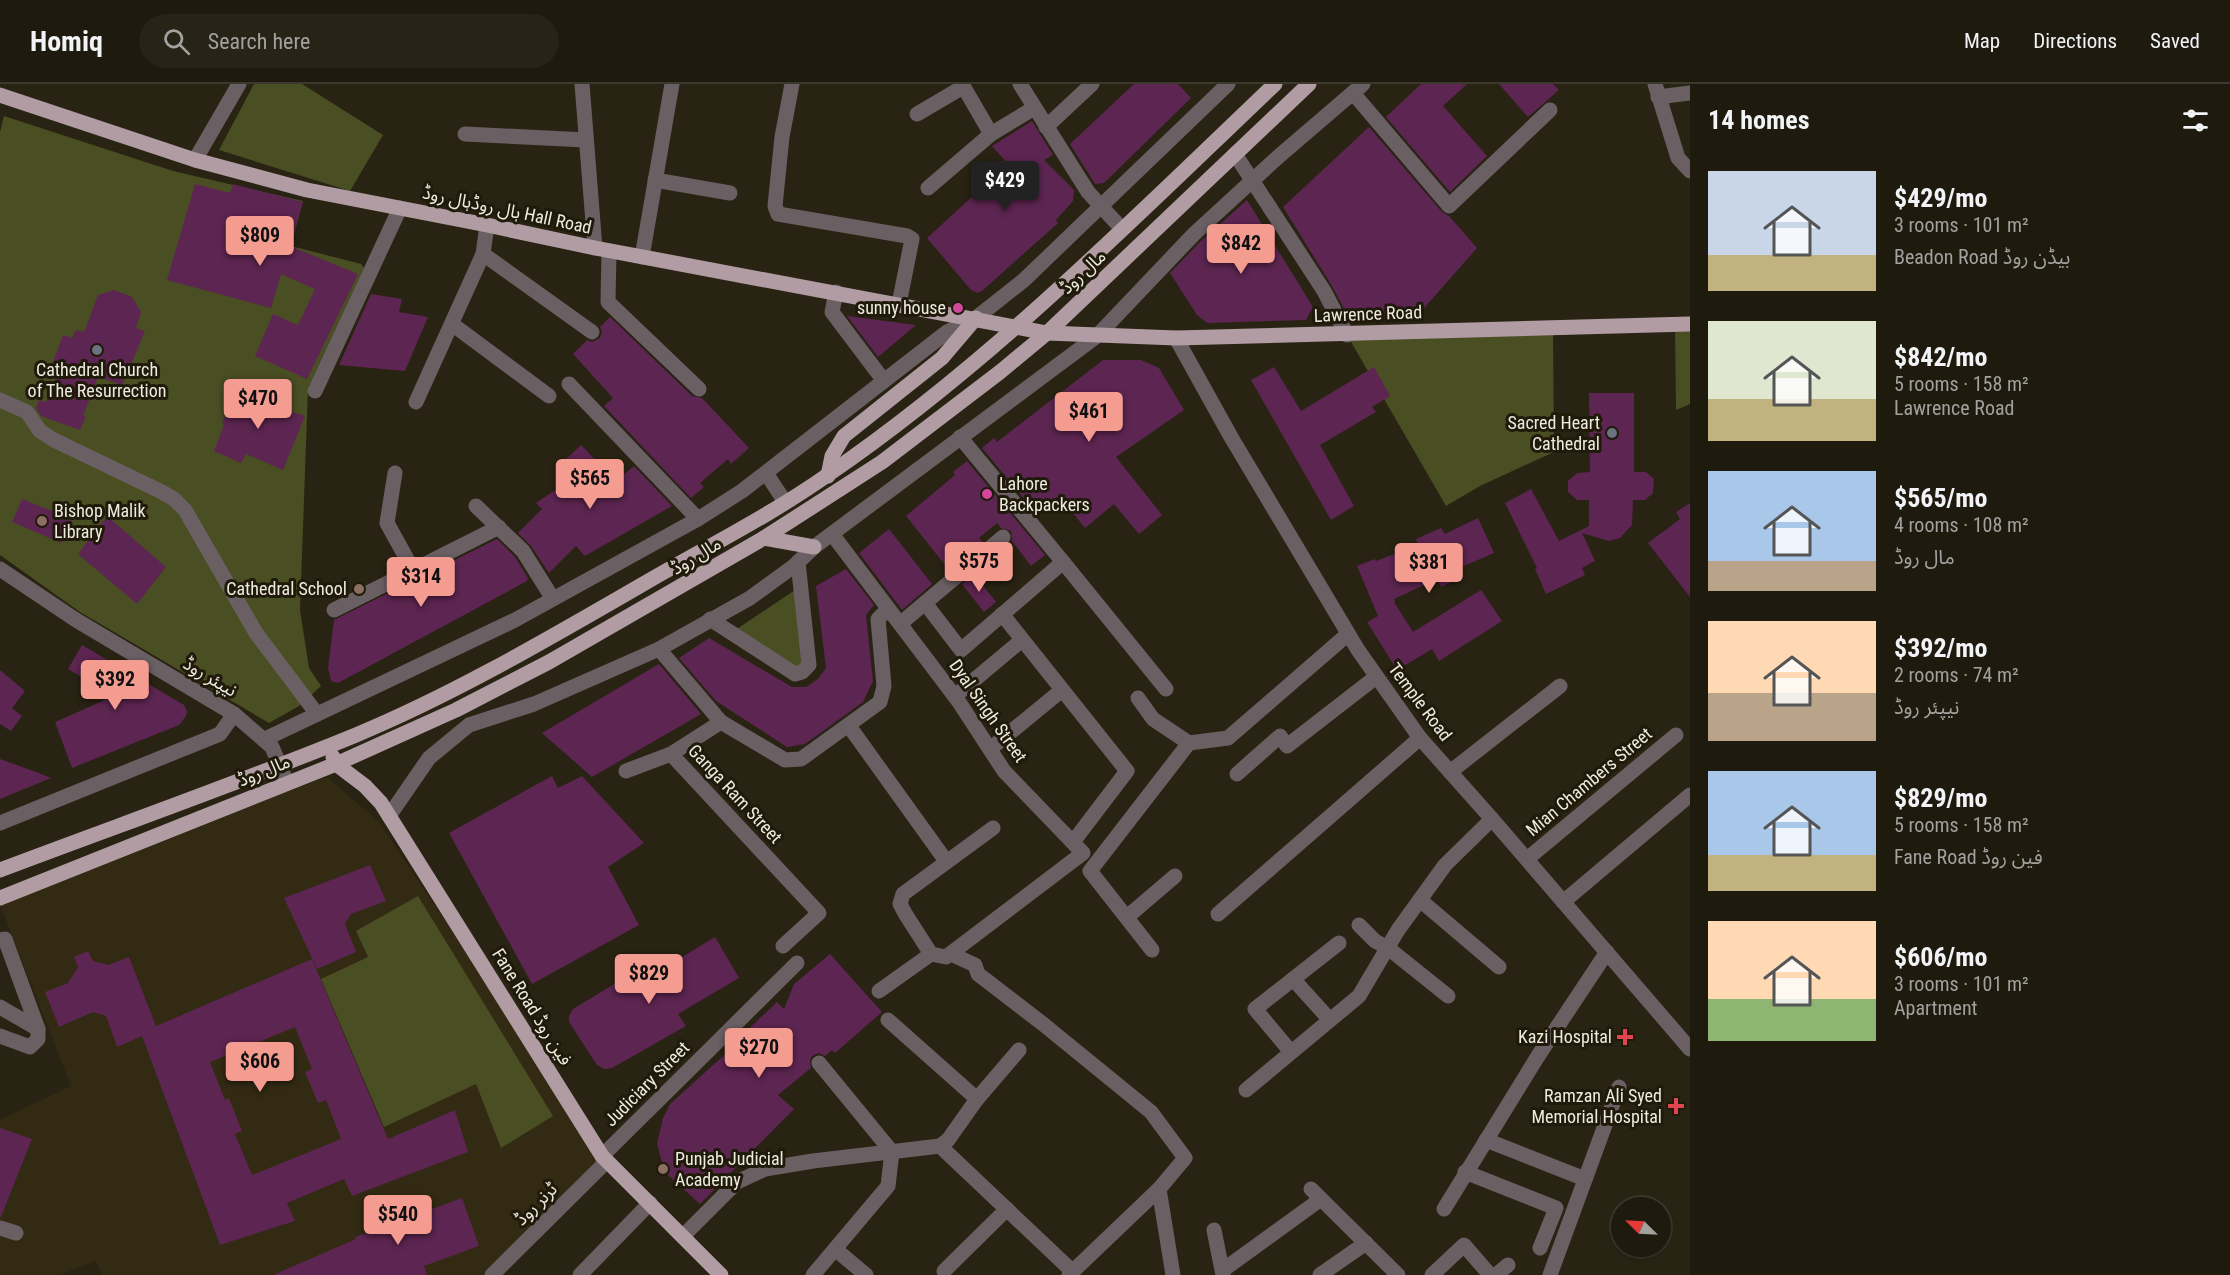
<!DOCTYPE html>
<html lang="en">
<head>
<meta charset="utf-8">
<style>
  body { margin:0; font-family:"Roboto Condensed","Noto Sans Arabic",sans-serif; background:#272317; color:#f1f3f6; height:100vh; display:flex; flex-direction:column; font-size:22px; white-space:nowrap }
  * { box-sizing:border-box; margin:0 }
  p { font-size:20px; color:#a1a19e }
  .icon { flex:none; width:33px; height:33px; fill:none; stroke:currentColor; stroke-width:2; stroke-linecap:round; stroke-linejoin:round }
  .map { position:relative; flex:1; overflow:hidden }
  .sheet { display:flex; flex-direction:column; background:#1f1a0e; width:540px }
  .sheet>* { flex:none }
  .needle { width:39px; rotate:294deg }
  .controls { position:absolute; left:1611px; top:1113px; display:grid; gap:12px }
  .controls a { display:grid; place-items:center; width:60px; height:60px; border-radius:50%; background:#1f1a0e; box-shadow:0 2px 4px #0004,0 0 0 2px #3c382e; font-size:30px }
  .price { position:absolute; translate:-50% -51px; padding:0 14px; border-radius:6px; background:#f59c90; color:#111; font-size:20px; line-height:39px; filter:drop-shadow(0 2px 3px #0008) }
  .price::after { content:''; position:absolute; left:50%; top:36px; width:18px; height:14px; margin-left:-9px; background:inherit; clip-path:polygon(0 0,100% 0,50% 100%) }
  .price.selected { background:#222; color:#fff }
  ul { padding:0; list-style:none }
  li { display:flex; align-items:center; gap:18px; height:150px; padding:0 18px }
  li span { display:grid; place-items:center; flex:none; width:168px; height:120px; border-radius:0px; color:#555 }
  li>.icon { margin-inline-start:auto }
  span .icon { width:72px; height:72px; fill:#fffc; stroke-width:1 }
  li b { font-size:26px }
  h2 { display:flex; justify-content:space-between; align-items:center; height:72px; padding:0 18px; font-size:26px }
  header { display:flex; align-items:center; gap:36px; box-sizing:border-box; height:84px; padding:0 30px; background:#1f1a0e; border-bottom:2px solid #3c382e }
  header strong { font-size:28px }
  nav { display:flex; gap:33px; margin-inline-start:auto; font-size:21px }
  .search { width:420px; height:54px; background:#272317; display:flex; align-items:center; gap:15px; box-sizing:border-box; padding:0 21px; border-radius:33px; color:#a1a19e; font-size:22px }
  main { display:flex; flex:1; min-height:0 }
  .map>svg:first-child { display:block }
  .built { fill:#322a13 }
  .green { fill:#4a4e23 }
  .building { fill:#5d2551; fill-rule:evenodd }
  .lines { fill:none; stroke-linecap:round; stroke-linejoin:round }
  .minor { stroke:#6a6063; stroke-width:15 }
  .major { stroke:#b09ca2; stroke-width:15 }
  .hotel-dot { fill:#d1479c; stroke:#1f1a0a; stroke-width:2 }
  .worship-dot { fill:#6b7280; stroke:#1f1a0a; stroke-width:2 }
  .education-dot { fill:#8d6e63; stroke:#1f1a0a; stroke-width:2 }
  .health-dot { fill:#e0444e; stroke:#1f1a0a; stroke-width:2 }
  .labels { text-anchor:middle; stroke-width:6; stroke-linejoin:round; paint-order:stroke }
  .street-label { font-size:18px; fill:#eeeae0; stroke:#1f1a0a }
  .poi-label { font-size:18px; fill:#eeeae0; stroke:#1f1a0a; text-anchor:end }
</style>
</head>
<body>
<header>
<strong>Homiq</strong>
<div class="search"><svg class="icon" aria-label="search" viewBox="0 0 24 24"><circle cx="10" cy="10" r="6"/><path d="M15 15l6 6"/></svg>Search here</div>
<nav><a>Map</a><a>Directions</a><a>Saved</a></nav>
</header>
<main>
<div class="map">
<svg width="1690" height="1191" viewBox="0 0 1690 1191">
  <rect width="100%" height="100%" fill="#292313"/>
  <!-- built -->
  <polygon class="built" points="327,693 379,738 602,1072 492,1191 102,1191 96,1177 60,1191 0,1191 0,1036 71,1002 0,821 0,814"/>
  <!-- green -->
  <g class="green">
    <polygon points="254,0 302,0 383,51 350,107 219,66"/>
    <polygon points="4,32 173,87 303,117 291,162 361,180 364,184 308,304 300,526 309,584 321,602 299,622 269,639 80,528 0,471 0,48"/>
    <polygon points="1690,238 1690,320 1676,326 1675,241"/>
    <polygon points="1553,244 1554,368 1480,402 1446,422 1347,251"/>
    <polygon points="801,502 802,588 731,549"/>
    <polygon points="418,812 553,1032 501,1064 476,1000 384,1043 321,895 368,873 356,847"/>
  </g>
  <!-- building -->
  <g class="building">
    <polygon points="1134,0 1178,0 1191,14 1104,99 1095,100 1070,60"/>
    <polygon points="1421,0 1467,0 1443,22 1487,72 1450,108 1386,33"/>
    <polygon points="1499,0 1553,0 1559,6 1528,33"/>
    <polygon points="1032,37 1053,71 1044,76 1074,106 1073,117 1056,136 1058,139 982,207 977,209 971,206 927,154 1008,80 992,62"/>
    <polygon points="1369,43 1442,128 1449,132 1477,164 1417,232 1348,232 1332,202 1283,123"/>
    <polygon points="195,100 230,109 233,100 303,118 290,162 358,190 307,295 255,272 273,230 298,241 315,205 281,190 271,224 167,196"/>
    <polygon points="1247,116 1313,223 1306,236 1207,239 1197,231 1170,189 1201,157"/>
    <polygon points="114,206 132,213 141,228 136,244 145,247 122,301 98,293 83,332 86,332 80,346 41,332 36,324 39,316 46,318 61,281 53,278 63,251 72,254 76,246 84,248 98,211"/>
    <polygon points="371,210 402,215 399,228 428,233 405,287 339,281"/>
    <polygon points="847,232 916,241 878,273"/>
    <polygon points="610,233 692,312 702,314 749,364 731,380 728,375 700,399 704,403 691,414 604,322 613,314 573,270 587,256 592,258 600,254 602,248 600,243"/>
    <polygon points="1103,276 1141,276 1159,284 1184,326 1116,373 1162,431 1139,450 1114,420 1085,444 1062,415 1060,417 1057,413 1036,429 982,364 994,354 997,358"/>
    <polygon points="1274,283 1301,327 1374,283 1390,312 1372,323 1376,328 1320,361 1354,422 1331,436 1251,296"/>
    <polygon points="241,300 269,311 266,319 305,332 283,386 246,370 241,379 214,367 224,341 222,340 228,325 231,326"/>
    <polygon points="1589,309 1634,309 1634,388 1646,388 1654,395 1653,409 1645,416 1633,416 1632,441 1620,454 1609,457 1582,449 1595,477 1582,484 1585,491 1546,510 1535,485 1537,484 1505,419 1531,405 1559,457 1589,442 1589,416 1577,416 1568,408 1568,397 1577,389 1590,388"/>
    <polygon points="581,361 616,397 634,382 672,422 585,472 576,462 549,489 531,462 518,449 542,425 536,419 563,401 572,392 561,380"/>
    <polygon points="967,377 1045,471 1031,482 1012,457 1011,447 1001,444 997,439 979,454 983,458 949,486 906,432 955,391 953,388"/>
    <polygon points="22,415 72,435 61,459 12,438"/>
    <polygon points="1690,419 1690,513 1648,459 1680,435 1676,428"/>
    <polygon points="107,432 166,483 137,520 78,470"/>
    <polygon points="1478,434 1494,469 1457,485 1460,494 1441,503 1437,495 1394,515 1395,517 1394,518 1413,548 1481,506 1502,537 1439,577 1432,565 1397,586 1367,538 1378,532 1357,482 1375,475 1376,477 1418,461 1416,455 1441,444 1445,450"/>
    <polygon points="889,445 932,500 902,526 859,469"/>
    <polygon points="497,455 515,473 528,494 527,497 338,599 331,597 328,584 334,536"/>
    <polygon points="846,485 874,521 866,531 873,597 863,618 805,660 787,663 716,617 679,574 709,554 792,603 806,603 818,595 826,584 816,502"/>
    <polygon points="974,490 996,518 984,528 962,500"/>
    <polygon points="82,561 184,621 187,627 186,632 179,641 72,684 55,638 114,612 68,585"/>
    <polygon points="659,580 701,630 592,693 542,649"/>
    <polygon points="0,586 25,607 12,624 22,632 11,647 0,640"/>
    <polygon points="0,675 36,688 51,694 0,715"/>
    <polygon points="552,692 558,704 582,692 644,759 608,783 639,841 532,900 449,749"/>
    <polygon points="370,781 386,817 351,830 345,840 356,868 317,885 284,814"/>
    <polygon points="715,853 739,894 678,930 686,942 612,984 604,985 597,981 569,938 569,932 573,925 649,879 656,889"/>
    <path d="M88,867L93,877L108,881L129,873L156,942L312,875L388,1055L455,1026L468,1068L352,1112L344,1095L287,1119L295,1137L220,1161L142,952L117,963L106,932L93,928L59,943L45,908L68,899L78,883L74,873ZM295,943L312,985L305,988L318,1019L326,1016L341,1055L252,1091L235,1050L242,1047L229,1014L225,1016L210,978Z"/>
    <polygon points="830,870 882,928 835,969 832,966 825,972 818,969 812,972 810,976 811,984 778,1011 794,1025 700,1120 668,1091 661,1075 657,1059 663,1034 670,1020 742,955 740,953 777,918 784,925 794,900"/>
    <polygon points="0,1044 32,1055 1,1133 0,1133"/>
    <polygon points="462,1114 479,1162 424,1182 427,1191 273,1191 356,1155 355,1153"/>
  </g>
  <g class="lines">
    <!-- minor -->
    <g class="minor">
      <polyline points="582,0 595,164"/>
      <polyline points="792,0 782,53 775,122 778,130 907,152 912,155 899,220"/>
      <polyline points="962,0 991,50 1034,24"/>
      <polyline points="1020,0 1088,108 1122,145"/>
      <polyline points="1655,0 1678,74 1690,87"/>
      <polyline points="1353,9 1449,122 1550,26"/>
      <polyline points="1658,13 1690,9"/>
      <polyline points="917,30 963,3"/>
      <polyline points="1046,43 1092,0"/>
      <polyline points="465,50 586,56"/>
      <polyline points="1235,70 1324,207 1347,251"/>
      <polyline points="195,76 239,0"/>
      <polyline points="655,96 730,109"/>
      <polyline points="928,104 991,50"/>
      <polyline points="609,167 608,218 699,305"/>
      <polyline points="483,170 592,248"/>
      <polyline points="642,173 672,0"/>
      <polyline points="836,208 832,228 884,297"/>
      <polyline points="452,240 549,312"/>
      <polyline points="1176,254 1231,353 1358,566 1420,654 1492,735 1690,965"/>
      <polyline points="569,300 698,435"/>
      <polyline points="315,307 400,124"/>
      <polyline points="0,316 27,328 40,347 54,356 162,408 174,415 185,426 256,549 317,630"/>
      <polyline points="416,318 483,170 487,141"/>
      <polyline points="395,389 387,439 413,486"/>
      <polyline points="766,389 785,418"/>
      <polyline points="476,422 523,467 553,515"/>
      <polyline points="832,450 959,618 1004,687 1083,769 946,873 931,870 906,831 900,820 903,810 993,744"/>
      <polyline points="1063,478 1166,605"/>
      <polyline points="0,485 76,536 234,630 272,663 287,699"/>
      <polyline points="925,519 961,566 1063,478 960,353"/>
      <polyline points="334,526 499,443"/>
      <polyline points="1002,530 1127,687 1073,758"/>
      <polyline points="710,535 795,590 802,588 809,581 798,478"/>
      <polyline points="900,540 1003,453"/>
      <polyline points="659,565 721,638 671,670 819,829 783,862"/>
      <polyline points="955,612 1022,556"/>
      <polyline points="1138,614 1153,635 1189,659"/>
      <polyline points="721,638 785,676 801,675 880,618 884,602 878,535 888,525"/>
      <polyline points="849,642 946,777"/>
      <polyline points="265,655 515,536 698,435 742,407 947,248 976,234 1024,196 1228,0"/>
      <polyline points="990,665 1062,606"/>
      <polyline points="626,687 671,670"/>
      <polyline points="1450,688 1560,602"/>
      <polyline points="1237,690 1280,652 1287,662 1376,593"/>
      <polyline points="389,732 429,674 469,641 534,620 659,565 750,514 794,482 814,463 1097,252 1194,150 1278,73 1363,0"/>
      <polyline points="0,739 220,650 234,630"/>
      <polyline points="1527,775 1676,651"/>
      <polyline points="1420,816 1499,883"/>
      <polyline points="1563,818 1690,711"/>
      <polyline points="1218,830 1420,654"/>
      <polyline points="1127,833 1175,792"/>
      <polyline points="1359,841 1375,857 1388,864 1448,912"/>
      <polyline points="0,856 5,855 38,945 0,923"/>
      <polyline points="1152,866 1090,787 1189,659 1228,654 1348,550"/>
      <polyline points="951,870 975,881 978,890 1043,940 1151,1028 1185,1074 1159,1105 1069,1191"/>
      <polyline points="1293,895 1330,936"/>
      <polyline points="879,907 931,870"/>
      <polyline points="888,936 977,1015"/>
      <polyline points="0,952 30,963 38,955 38,945"/>
      <polyline points="1291,968 1255,925 1339,859"/>
      <polyline points="1246,1006 1359,912 1398,846 1445,781 1492,735"/>
      <polyline points="1486,1056 1585,1095"/>
      <polyline points="940,1062 1072,1187"/>
      <polyline points="602,1072 797,879"/>
      <polyline points="1465,1088 1556,1124 1540,1164"/>
      <polyline points="1159,1105 1173,1191"/>
      <polyline points="1311,1105 1398,1191"/>
      <polyline points="1444,1125 1538,972 1607,868"/>
      <polyline points="0,1144 16,1149"/>
      <polyline points="1214,1146 1223,1191"/>
      <polyline points="683,1152 737,1098 765,1085 813,1077 940,1062 948,1056 977,1015 1019,966"/>
      <polyline points="835,1165 866,1191"/>
      <polyline points="1223,1186 1321,1115"/>
      <polyline points="944,1187 1007,1125"/>
      <polyline points="492,1191 607,1077"/>
      <polyline points="580,1191 650,1119"/>
      <polyline points="813,1191 888,1102 892,1068 819,979"/>
      <polyline points="1320,1191 1366,1159"/>
      <polyline points="1432,1191 1464,1161 1490,1191"/>
      <polyline points="1496,1191 1508,1181"/>
      <polyline points="1550,1191 1619,1003"/>
    </g>
    <!-- major -->
    <g class="major">
      <polyline points="0,11 195,76 307,106 487,141 595,164 1047,249 1176,254 1690,240"/>
      <polyline points="828,392 832,372 844,352 942,274 976,234"/>
      <polyline points="764,454 814,463"/>
      <polyline points="333,673 336,680 365,702 381,719 602,1072 721,1191"/>
      <path d="M0,786C119,741 239,699 356,651C457,609 551,553 645,499C707,463 771,431 829,390C992,278 1132,136 1275,0"/>
      <polyline points="0,814 336,680 456,626 549,578 764,454 882,378 1000,288 1047,249 1309,0"/>
    </g>
  </g>
  <!-- markers -->
  <g class="hotel-dot">
    <circle cx="958" cy="224" r="6"/>
    <circle cx="987" cy="410" r="6"/>
  </g>
  <g class="worship-dot">
    <circle cx="97" cy="266" r="6"/>
    <circle cx="1612" cy="349" r="6"/>
  </g>
  <g class="education-dot">
    <circle cx="42" cy="437" r="6"/>
    <circle cx="359" cy="505" r="6"/>
    <circle cx="663" cy="1085" r="6"/>
  </g>
  <g class="health-dot">
    <path d="M1622 944h6v6h6v6h-6v6h-6v-6h-6v-6h6z"/>
    <path d="M1673 1013h6v6h6v6h-6v6h-6v-6h-6v-6h6z"/>
  </g>
  <g class="labels">
    <!-- street labels -->
    <g class="street-label">
      <text transform="translate(507 126) rotate(12)" y="6">ہال روڈہال روڈ Hall Road</text>
      <text transform="translate(1083 188) rotate(-43)" y="6">مال روڈ</text>
      <text transform="translate(1368 230) rotate(-2)" y="6">Lawrence Road</text>
      <text transform="translate(696 472) rotate(-31)" y="6">مال روڈ</text>
      <text transform="translate(210 593) rotate(31)" y="6">نیپئر روڈ</text>
      <text transform="translate(1420 618) rotate(53)" y="6">Temple Road</text>
      <text transform="translate(988 627) rotate(55)" y="6">Dyal Singh Street</text>
      <text transform="translate(264 687) rotate(-22)" y="6">مال روڈ</text>
      <text transform="translate(1589 698) rotate(-40)" y="6">Mian Chambers Street</text>
      <text transform="translate(735 710) rotate(47)" y="6">Ganga Ram Street</text>
      <text transform="translate(532 923) rotate(58)" y="6">Fane Road فین روڈ</text>
      <text transform="translate(647 1000) rotate(-45)" y="6">Judiciary Street</text>
      <text transform="translate(536 1120) rotate(-45)" y="6">ٹرنر روڈ</text>
    </g>
    <!-- poi labels -->
    <g class="poi-label">
      <text x="946" y="230">sunny house</text>
      <text x="97" y="292" text-anchor="middle">Cathedral Church<tspan x="97" dy="21">of The Resurrection</tspan></text>
      <text x="1600" y="345">Sacred Heart<tspan x="1600" dy="21">Cathedral</tspan></text>
      <text x="999" y="406" text-anchor="start">Lahore<tspan x="999" dy="21">Backpackers</tspan></text>
      <text x="54" y="433" text-anchor="start">Bishop Malik<tspan x="54" dy="21">Library</tspan></text>
      <text x="347" y="511">Cathedral School</text>
      <text x="1612" y="959">Kazi Hospital</text>
      <text x="1662" y="1018">Ramzan Ali Syed<tspan x="1662" dy="21">Memorial Hospital</tspan></text>
      <text x="675" y="1081" text-anchor="start">Punjab Judicial<tspan x="675" dy="21">Academy</tspan></text>
    </g>
  </g>
</svg>
<div class="controls">
<a><svg class="needle" viewBox="-14 -14 28 28"><path d="M0-13l5 13h-10z" fill="#e53935"/><path d="M0 13l5-13h-10z" fill="#a1a19e"/></svg></a>
</div>
<b class="price selected" style="left:1005px;top:128px">$429</b>
<b class="price" style="left:260px;top:183px">$809</b>
<b class="price" style="left:1241px;top:191px">$842</b>
<b class="price" style="left:258px;top:346px">$470</b>
<b class="price" style="left:1089px;top:359px">$461</b>
<b class="price" style="left:590px;top:426px">$565</b>
<b class="price" style="left:979px;top:509px">$575</b>
<b class="price" style="left:1429px;top:510px">$381</b>
<b class="price" style="left:421px;top:524px">$314</b>
<b class="price" style="left:115px;top:627px">$392</b>
<b class="price" style="left:649px;top:921px">$829</b>
<b class="price" style="left:759px;top:995px">$270</b>
<b class="price" style="left:260px;top:1009px">$606</b>
<b class="price" style="left:398px;top:1162px">$540</b>
</div>
<section class="sheet">
<h2>14 homes<svg class="icon" aria-label="filters" viewBox="0 0 24 24"><path d="M4 7h16M4 17h16"/><circle cx="9" cy="7" r="2"/><circle cx="15" cy="17" r="2"/></svg></h2>
<ul>
<li><span style="background:linear-gradient(#c9d6e8 70%,#c2b280 0)"><svg class="icon" aria-label="home" viewBox="0 0 24 24"><path d="M3 11l9-7 9 7M6 9v11h12V9"/></svg></span><div><b>$429/mo</b><p>3 rooms · 101 m²</p><p>Beadon Road بیڈن روڈ</p></div></li>
<li><span style="background:linear-gradient(#dfe7d0 65%,#c2b280 0)"><svg class="icon" aria-label="home" viewBox="0 0 24 24"><path d="M3 11l9-7 9 7M6 9v11h12V9"/></svg></span><div><b>$842/mo</b><p>5 rooms · 158 m²</p><p>Lawrence Road</p></div></li>
<li><span style="background:linear-gradient(#a9c7e8 75%,#b9a48a 0)"><svg class="icon" aria-label="home" viewBox="0 0 24 24"><path d="M3 11l9-7 9 7M6 9v11h12V9"/></svg></span><div><b>$565/mo</b><p>4 rooms · 108 m²</p><p>مال روڈ</p></div></li>
<li><span style="background:linear-gradient(#ffd9b3 60%,#b9a48a 0)"><svg class="icon" aria-label="home" viewBox="0 0 24 24"><path d="M3 11l9-7 9 7M6 9v11h12V9"/></svg></span><div><b>$392/mo</b><p>2 rooms · 74 m²</p><p>نیپئر روڈ</p></div></li>
<li><span style="background:linear-gradient(#a9c7e8 70%,#c2b280 0)"><svg class="icon" aria-label="home" viewBox="0 0 24 24"><path d="M3 11l9-7 9 7M6 9v11h12V9"/></svg></span><div><b>$829/mo</b><p>5 rooms · 158 m²</p><p>Fane Road فین روڈ</p></div></li>
<li><span style="background:linear-gradient(#ffd9b3 65%,#8fb573 0)"><svg class="icon" aria-label="home" viewBox="0 0 24 24"><path d="M3 11l9-7 9 7M6 9v11h12V9"/></svg></span><div><b>$606/mo</b><p>3 rooms · 101 m²</p><p>Apartment</p></div></li>
</ul>
</section>
</main>
</body>
</html>
